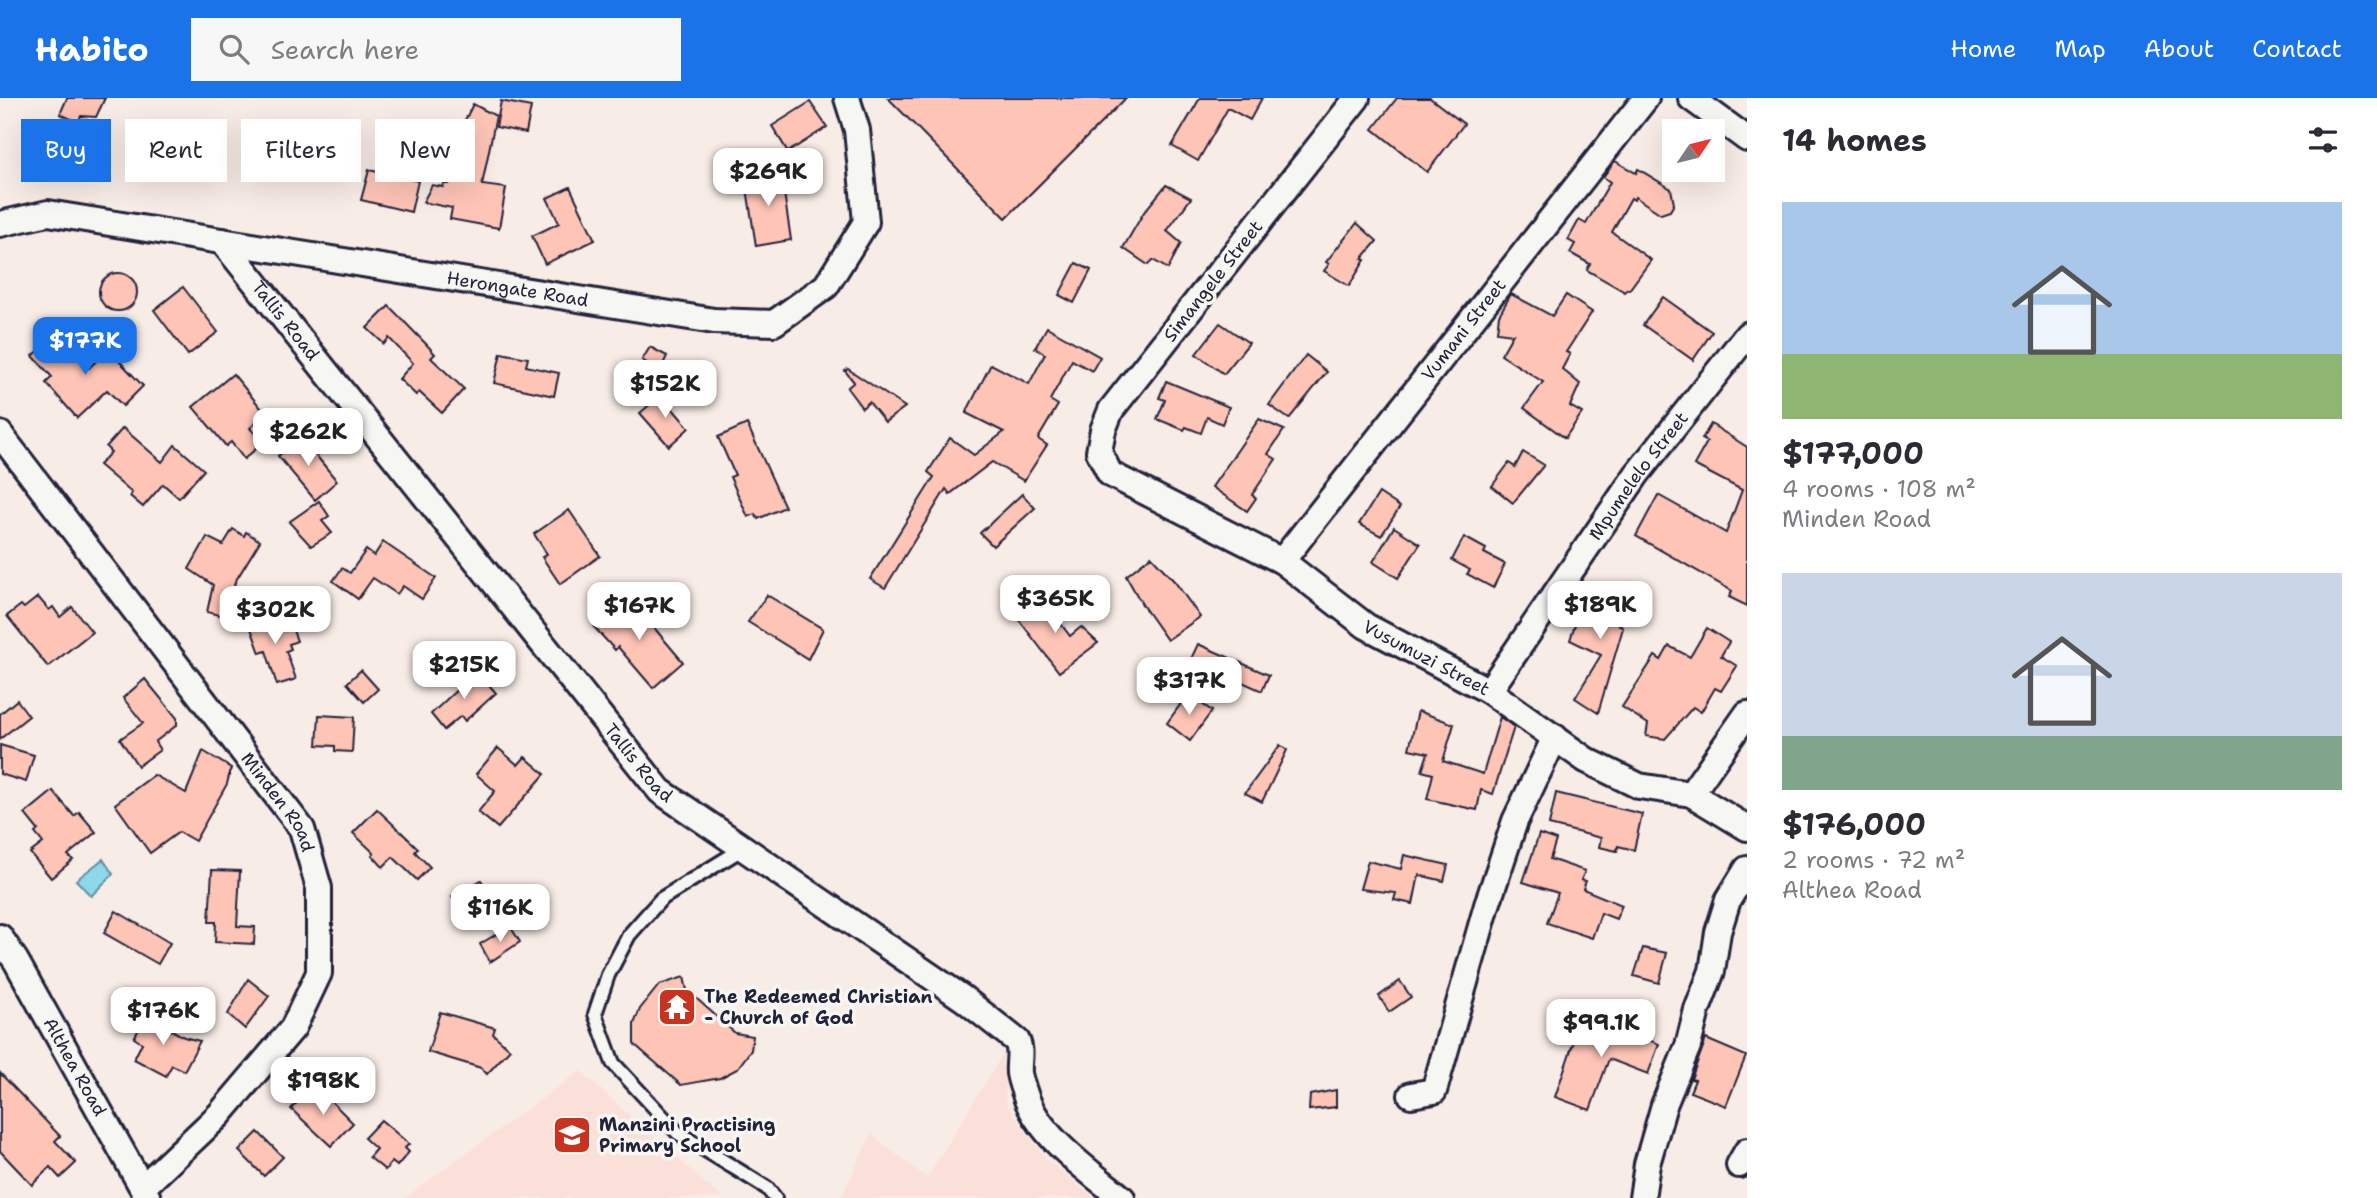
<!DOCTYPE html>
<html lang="en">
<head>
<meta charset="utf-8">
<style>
  body { margin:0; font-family:"Shantell Sans",sans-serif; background:#f7f7f7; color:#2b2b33; height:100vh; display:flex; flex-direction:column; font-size:26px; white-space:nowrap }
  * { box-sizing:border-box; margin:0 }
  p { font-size:23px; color:#7c7c81 }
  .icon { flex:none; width:38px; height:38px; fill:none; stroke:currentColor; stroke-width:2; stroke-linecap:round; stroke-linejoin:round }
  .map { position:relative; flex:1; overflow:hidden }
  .panel { display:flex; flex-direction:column; background:#fff; width:630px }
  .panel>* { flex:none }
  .banner { position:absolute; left:21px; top:21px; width:665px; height:63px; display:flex; gap:14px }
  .needle { width:46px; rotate:55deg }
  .tools { position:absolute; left:1662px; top:21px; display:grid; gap:14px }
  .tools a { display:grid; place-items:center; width:63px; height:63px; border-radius:0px; background:#fff; box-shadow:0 7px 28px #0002; font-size:35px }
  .price { position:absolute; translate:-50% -60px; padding:0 16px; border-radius:14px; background:#fff; color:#222; font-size:23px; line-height:46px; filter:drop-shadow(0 2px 4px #0008) }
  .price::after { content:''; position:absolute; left:50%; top:42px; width:21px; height:16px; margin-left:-10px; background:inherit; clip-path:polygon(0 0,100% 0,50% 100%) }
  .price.active { background:#1a73e8; color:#fff }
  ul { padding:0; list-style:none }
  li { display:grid; align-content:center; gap:14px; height:371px; padding:0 35px }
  li span { display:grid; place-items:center; height:217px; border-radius:0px; color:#555 }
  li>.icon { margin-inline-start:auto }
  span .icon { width:126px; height:126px; fill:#fffc; stroke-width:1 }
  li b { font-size:30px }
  h2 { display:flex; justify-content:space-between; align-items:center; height:84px; padding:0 35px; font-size:30px }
  .chip { padding:0 24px; border-radius:0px; background:#fff; box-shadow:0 7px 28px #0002; font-size:24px; line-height:63px }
  .chip.active { background:#1a73e8; color:#fff }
  header { display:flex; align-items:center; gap:42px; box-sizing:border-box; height:98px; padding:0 35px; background:#1a73e8; color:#fff }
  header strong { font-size:33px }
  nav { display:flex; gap:38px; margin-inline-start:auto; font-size:24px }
  .search { width:490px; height:63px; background:#f7f7f7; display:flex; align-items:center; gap:18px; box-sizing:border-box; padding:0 24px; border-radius:0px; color:#7c7c81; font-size:26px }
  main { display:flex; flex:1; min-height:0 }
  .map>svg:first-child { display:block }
  .built { fill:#fae0d8 }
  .water { fill:#8cd9ec; stroke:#6290a5; stroke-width:2 }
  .building { fill:#fec4b6; stroke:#22223b; stroke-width:2 }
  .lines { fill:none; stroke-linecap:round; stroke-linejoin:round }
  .lane-casing { stroke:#22223b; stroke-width:18 }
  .street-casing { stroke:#22223b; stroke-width:30 }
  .lane { stroke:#f6f6f2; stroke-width:12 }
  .street { stroke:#f6f6f2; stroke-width:24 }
  .labels { text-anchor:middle; stroke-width:7; stroke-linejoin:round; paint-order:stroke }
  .street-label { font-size:18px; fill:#22223b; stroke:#f6f6f2 }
  .poi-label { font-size:18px; font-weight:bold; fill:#22223b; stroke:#f6f6f2; text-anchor:start }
</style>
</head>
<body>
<header>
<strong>Habito</strong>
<div class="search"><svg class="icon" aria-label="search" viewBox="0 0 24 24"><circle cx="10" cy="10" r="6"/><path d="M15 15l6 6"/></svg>Search here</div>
<nav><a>Home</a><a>Map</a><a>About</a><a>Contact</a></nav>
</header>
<main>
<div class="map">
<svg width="1747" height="1100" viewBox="0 0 1747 1100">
  <rect width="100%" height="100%" fill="#f8ece6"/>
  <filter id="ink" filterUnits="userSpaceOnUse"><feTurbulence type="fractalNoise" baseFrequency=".0143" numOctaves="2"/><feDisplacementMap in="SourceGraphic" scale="14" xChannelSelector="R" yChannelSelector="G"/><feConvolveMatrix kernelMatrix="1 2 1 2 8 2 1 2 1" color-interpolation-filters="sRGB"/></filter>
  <g filter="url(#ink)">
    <!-- built -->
    <g class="built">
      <polygon points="1003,956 1006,1005 1046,1061 1094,1100 841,1100 871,1036 927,1080"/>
      <polygon points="580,973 722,1100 405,1100"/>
    </g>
    <!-- water -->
    <polygon class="water" points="103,761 113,776 91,798 76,782"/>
    <!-- building -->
    <g class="building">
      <polygon points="67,0 105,0 96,19 81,18 78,24 60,16"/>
      <polygon points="888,0 1126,0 1006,120"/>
      <polygon points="1200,0 1262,0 1250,22 1228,10 1198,63 1172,48"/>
      <polygon points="1397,0 1430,0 1464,26 1427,74 1373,31"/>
      <polygon points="501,3 531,9 526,35 496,29"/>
      <polygon points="810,4 827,29 788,54 772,28"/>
      <polygon points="473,6 496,18 482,87 506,90 499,130 450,121 452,110 423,104 432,87 443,89 444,86 449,86 463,26"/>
      <polygon points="1615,63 1636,75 1638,71 1671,91 1674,106 1670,113 1661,116 1635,99 1634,102 1631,100 1612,134 1651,162 1629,192 1627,191 1625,194 1587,172 1590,166 1570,155 1575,146 1568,142 1579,122 1586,126 1610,84 1603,79"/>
      <polygon points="369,72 418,83 411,114 361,102"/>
      <polygon points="781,74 791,142 756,148 745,78"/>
      <polygon points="1166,87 1191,100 1167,133 1181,145 1168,171 1153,162 1148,167 1123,150 1144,114"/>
      <polygon points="570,89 595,142 545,166 532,138 559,125 547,100"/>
      <polygon points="1357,125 1377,143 1362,161 1365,162 1349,188 1324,173 1329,166 1326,164"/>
      <polygon points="1076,165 1091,172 1074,205 1059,197"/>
      <circle cx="118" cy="194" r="19"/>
      <polygon points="183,189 218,234 188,257 154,212"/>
      <polygon points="1511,196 1552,218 1566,197 1592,214 1566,254 1570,256 1562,271 1580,286 1570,308 1582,315 1565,340 1524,310 1543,284 1501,257 1513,236 1497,234 1499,217"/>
      <polygon points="1663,199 1712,234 1693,262 1643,227"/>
      <polygon points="389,208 427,247 435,256 431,260 464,291 442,315 419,294 416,297 399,281 413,265 389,240 384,246 367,230"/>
      <polygon points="1220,225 1249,245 1224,276 1196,256"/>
      <polygon points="1047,229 1100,259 1092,273 1072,262 1050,302 1058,307 1038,341 1047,347 1024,383 992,364 950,396 946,391 885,490 870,481 934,379 928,374 950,340 974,357 1004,334 966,315 991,266 1029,286 1045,256 1035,250"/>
      <polygon points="57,235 89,270 108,251 143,288 123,308 107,292 77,320 46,285 52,279 33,258"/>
      <polygon points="650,249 667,258 660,273 642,262"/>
      <polygon points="501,255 528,260 526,268 559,275 554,298 494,285"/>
      <polygon points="1306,257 1327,274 1289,321 1269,307"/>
      <polygon points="848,271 905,309 885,324 869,304 862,310 847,290 854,284 845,273"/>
      <polygon points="233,276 266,316 250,330 263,345 244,361 231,344 226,348 193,309"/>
      <polygon points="1166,283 1229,309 1222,326 1207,319 1201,335 1186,329 1184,332 1157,321 1165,302 1159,300"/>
      <polygon points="661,297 689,330 669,348 640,315"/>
      <polygon points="1259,321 1284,332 1268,356 1276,361 1252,397 1256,400 1247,413 1212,389"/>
      <polygon points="747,326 785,409 758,421 755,416 748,419 730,379 735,377 718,339"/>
      <polygon points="1711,326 1747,349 1747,508 1729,499 1732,493 1636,438 1658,397 1726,435 1742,392 1694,367 1707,344 1702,341"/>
      <polygon points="123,330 162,364 175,347 204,372 179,400 163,386 143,409 130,398 132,395 99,367 111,354 106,349"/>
      <polygon points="301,339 337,383 315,402 278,358"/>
      <polygon points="1523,354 1544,367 1513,405 1492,388 1509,365 1515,369"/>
      <polygon points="1379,395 1400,409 1381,438 1359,426"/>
      <polygon points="1022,396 1035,410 993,448 980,435"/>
      <polygon points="319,403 329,418 322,423 332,435 311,448 289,424"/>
      <polygon points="569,412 600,458 560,486 542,459 547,456 534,436"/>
      <polygon points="1394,429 1420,446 1398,480 1373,464"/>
      <polygon points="233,431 244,438 246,434 260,443 235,484 227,519 207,514 213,487 189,471 207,439 223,447"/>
      <polygon points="1464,439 1486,451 1484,455 1505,466 1493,490 1467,476 1470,472 1452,462"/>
      <polygon points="383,444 436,480 422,501 403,488 397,496 373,480 358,501 333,483 342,470 350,475 366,452 374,458"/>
      <polygon points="1151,458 1175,484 1200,519 1167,542 1143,508 1126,478"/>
      <polygon points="1613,487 1634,500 1619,527 1623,530 1598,615 1575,600 1601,557 1570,542 1583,502 1593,509"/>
      <polygon points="767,497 823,531 808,561 748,524"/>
      <polygon points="1040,498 1070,538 1081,529 1098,545 1059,574 1019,522 1025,517 1022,513"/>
      <polygon points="38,499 49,512 53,509 60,519 72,509 92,534 48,569 7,518 21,507 24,510"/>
      <polygon points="628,499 683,564 653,590 618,549 615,552 594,529"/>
      <polygon points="273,516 277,526 281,524 283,530 291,527 297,543 289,546 291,551 286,553 296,581 277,587 266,553 260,555 249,525"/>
      <polygon points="1707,530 1729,544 1721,558 1737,568 1721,593 1715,590 1701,614 1693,609 1665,641 1646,638 1648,626 1622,609 1655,558 1661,562 1669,548 1690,559"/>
      <polygon points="1198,546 1269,577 1262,593 1191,561"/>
      <polygon points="361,572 378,591 364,604 347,585"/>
      <polygon points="477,573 496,595 465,623 461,618 444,632 431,616"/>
      <polygon points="145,581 177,620 177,627 155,644 160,652 138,668 120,641 143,625 123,600"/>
      <polygon points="1188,596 1212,613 1190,643 1167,625"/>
      <polygon points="17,602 29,618 0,641 0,616"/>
      <polygon points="1418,613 1454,626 1443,663 1483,676 1500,619 1514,629 1493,696 1481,692 1477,712 1427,701 1433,676 1422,673 1428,655 1409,651"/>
      <polygon points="319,617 354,619 352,654 335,653 335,648 317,647"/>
      <polygon points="0,647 34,657 26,684 0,676"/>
      <polygon points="1280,647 1287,652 1262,704 1245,695"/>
      <polygon points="498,650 518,667 525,659 545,676 498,730 478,714 495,693 476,676"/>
      <polygon points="203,653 231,670 227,686 195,743 179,734 150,755 115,706 154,677 186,695"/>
      <polygon points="53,693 74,718 79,714 96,734 68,757 73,762 51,780 30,755 43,745 35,735 38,732 25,716"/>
      <polygon points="1556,695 1642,716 1634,752 1618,748 1617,753 1599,749 1601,740 1549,727"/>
      <polygon points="377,711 418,750 415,754 430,769 417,782 393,759 383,769 372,757 374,755 353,735"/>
      <polygon points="1539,736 1556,742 1550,761 1585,773 1581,782 1586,783 1583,791 1622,807 1616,821 1601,815 1592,840 1547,825 1558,795 1523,784"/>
      <polygon points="1404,757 1448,767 1444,783 1419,777 1413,806 1394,802 1396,795 1360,791 1368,763 1401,771"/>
      <polygon points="212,772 240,773 237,828 255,829 254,846 215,844 216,824 209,824"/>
      <polygon points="481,782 492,800 464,818 452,799"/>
      <polygon points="116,813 170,845 158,866 104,835"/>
      <polygon points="510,828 520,844 490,864 480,846"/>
      <polygon points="1643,850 1667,855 1659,885 1634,878"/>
      <polygon points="684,879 687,892 735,935 753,938 751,952 737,971 720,980 681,987 634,946 634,926 640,911 659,887"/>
      <polygon points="248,881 269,898 245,931 228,916"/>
      <polygon points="1400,883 1411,899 1389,914 1379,898"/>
      <polygon points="440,914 495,930 493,936 510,951 487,976 481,970 428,954"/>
      <polygon points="1583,916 1659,946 1648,976 1609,961 1590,1012 1555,999"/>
      <polygon points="146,918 184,939 200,943 184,973 172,967 166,978 134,961 142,945 134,940"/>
      <polygon points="1706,941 1746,958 1726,1008 1690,994 1695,982 1691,981"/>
      <polygon points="0,975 60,1038 55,1043 76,1065 60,1080 50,1069 32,1087 0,1053"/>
      <polygon points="1336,992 1336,1009 1309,1012 1310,997"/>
      <polygon points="321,993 353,1025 331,1048 291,1011 306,995 313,1001"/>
      <polygon points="381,1022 409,1046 405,1050 409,1054 397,1068 392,1064 385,1072 369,1059 376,1051 364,1040"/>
      <polygon points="258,1034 283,1059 264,1078 239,1053"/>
    </g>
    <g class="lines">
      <!-- lane casing -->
      <g class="lane-casing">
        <polyline id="lane" points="742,751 661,801 629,837 608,877 595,916 613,965 678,1035 767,1090 775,1100"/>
      </g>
      <!-- street casing -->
      <g class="street-casing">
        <g id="street">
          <path id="s1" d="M1357,0L1111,312L1103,332L1099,354L1110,376L1282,463L1366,528L1489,593L1586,662L1639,688L1691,696L1747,730"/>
          <polyline points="1691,0 1747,41"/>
          <path id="s2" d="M0,126L48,115L714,223L774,225L826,188L866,124L857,32L847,0"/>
          <path id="s3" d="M222,143L660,693L964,901L1017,943C1022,953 1018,964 1019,975C1020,982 1023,990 1025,996C1038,1038 1089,1073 1122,1100"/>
          <path id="s4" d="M0,336L302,731L319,790V875L293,930L219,1017L143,1089"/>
          <path id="s5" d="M1282,463L1646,0"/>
          <path id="s6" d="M1489,593L1637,376L1747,237"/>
          <polyline points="1691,696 1747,616"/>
          <path id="s7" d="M0,839L16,863L148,1100"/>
          <polyline points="1411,997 1434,993 1487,807 1515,723 1555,639"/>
          <polyline points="1739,1067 1747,1053"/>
          <polyline points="1642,1100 1647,1066 1664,1007 1688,948 1697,912 1712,873 1718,834 1728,802 1747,771"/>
        </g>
      </g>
      <!-- lane -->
      <use href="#lane" class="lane"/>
      <!-- street -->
      <use href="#street" class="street"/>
    </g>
  </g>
  <!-- icons -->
  <defs>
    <g id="temple-square" transform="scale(2.0125)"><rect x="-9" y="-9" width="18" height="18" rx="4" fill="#c8321e" stroke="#f6f6f2"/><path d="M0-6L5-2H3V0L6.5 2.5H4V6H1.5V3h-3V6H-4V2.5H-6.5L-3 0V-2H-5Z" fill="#fff"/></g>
    <g id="school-square" transform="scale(2.0125)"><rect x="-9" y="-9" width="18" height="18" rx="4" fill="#c8321e" stroke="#f6f6f2"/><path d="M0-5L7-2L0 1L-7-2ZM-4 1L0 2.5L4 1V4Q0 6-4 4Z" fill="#fff"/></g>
  </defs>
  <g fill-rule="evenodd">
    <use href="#temple-square" x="677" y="909"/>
    <use href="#school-square" x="572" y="1037"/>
  </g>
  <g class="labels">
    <!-- street labels -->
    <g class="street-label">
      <text transform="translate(1213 183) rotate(-52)" y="6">Simangele Street</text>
      <text dy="6" stroke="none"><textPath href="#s2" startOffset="525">Herongate Road</textPath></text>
      <text dy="6" stroke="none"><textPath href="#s3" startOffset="102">Tallis Road</textPath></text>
      <text dy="6" stroke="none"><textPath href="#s5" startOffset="294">Vumani Street</textPath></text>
      <text dy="6" stroke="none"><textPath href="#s6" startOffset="262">Mpumelelo Street</textPath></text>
      <text dy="6" stroke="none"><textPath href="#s1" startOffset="833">Vusumuzi Street</textPath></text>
      <text dy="6" stroke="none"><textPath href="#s3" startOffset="668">Tallis Road</textPath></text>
      <text dy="6" stroke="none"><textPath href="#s4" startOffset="462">Minden Road</textPath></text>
      <text dy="6" stroke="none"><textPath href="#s7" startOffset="150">Althea Road</textPath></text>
    </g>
    <!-- poi labels -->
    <g class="poi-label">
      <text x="704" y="905">The Redeemed Christian<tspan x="704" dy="21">- Church of God</tspan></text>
      <text x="599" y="1033">Manzini Practising<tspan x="599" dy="21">Primary School</tspan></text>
    </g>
  </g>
</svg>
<div class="tools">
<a><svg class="needle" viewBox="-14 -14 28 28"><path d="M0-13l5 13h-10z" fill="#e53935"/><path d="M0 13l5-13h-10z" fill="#7c7c81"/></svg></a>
</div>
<b class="price" style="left:768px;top:110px">$269K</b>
<b class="price active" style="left:85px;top:279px">$177K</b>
<b class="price" style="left:665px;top:322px">$152K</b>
<b class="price" style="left:308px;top:370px">$262K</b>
<b class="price" style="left:1055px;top:537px">$365K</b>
<b class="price" style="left:1600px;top:543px">$189K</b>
<b class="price" style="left:639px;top:544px">$167K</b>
<b class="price" style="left:275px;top:548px">$302K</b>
<b class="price" style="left:464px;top:603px">$215K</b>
<b class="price" style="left:1189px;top:619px">$317K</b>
<b class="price" style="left:500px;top:846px">$116K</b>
<b class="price" style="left:163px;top:949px">$176K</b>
<b class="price" style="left:1601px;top:961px">$99.1K</b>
<b class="price" style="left:323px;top:1019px">$198K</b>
<div class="banner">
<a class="chip active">Buy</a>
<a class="chip">Rent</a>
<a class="chip">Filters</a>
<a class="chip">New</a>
</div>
</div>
<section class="panel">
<h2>14 homes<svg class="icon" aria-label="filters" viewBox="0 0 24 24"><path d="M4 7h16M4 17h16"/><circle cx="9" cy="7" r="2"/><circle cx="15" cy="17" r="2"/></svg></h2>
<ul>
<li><span style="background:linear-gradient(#a9c7e8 70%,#8fb573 0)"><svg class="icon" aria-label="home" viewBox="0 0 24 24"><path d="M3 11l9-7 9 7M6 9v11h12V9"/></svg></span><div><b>$177,000</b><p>4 rooms · 108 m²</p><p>Minden Road</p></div></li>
<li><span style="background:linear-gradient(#c9d6e8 75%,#7fa58c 0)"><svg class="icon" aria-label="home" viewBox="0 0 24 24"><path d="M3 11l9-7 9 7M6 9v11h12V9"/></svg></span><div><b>$176,000</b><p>2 rooms · 72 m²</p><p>Althea Road</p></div></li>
</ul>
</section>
</main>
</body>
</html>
